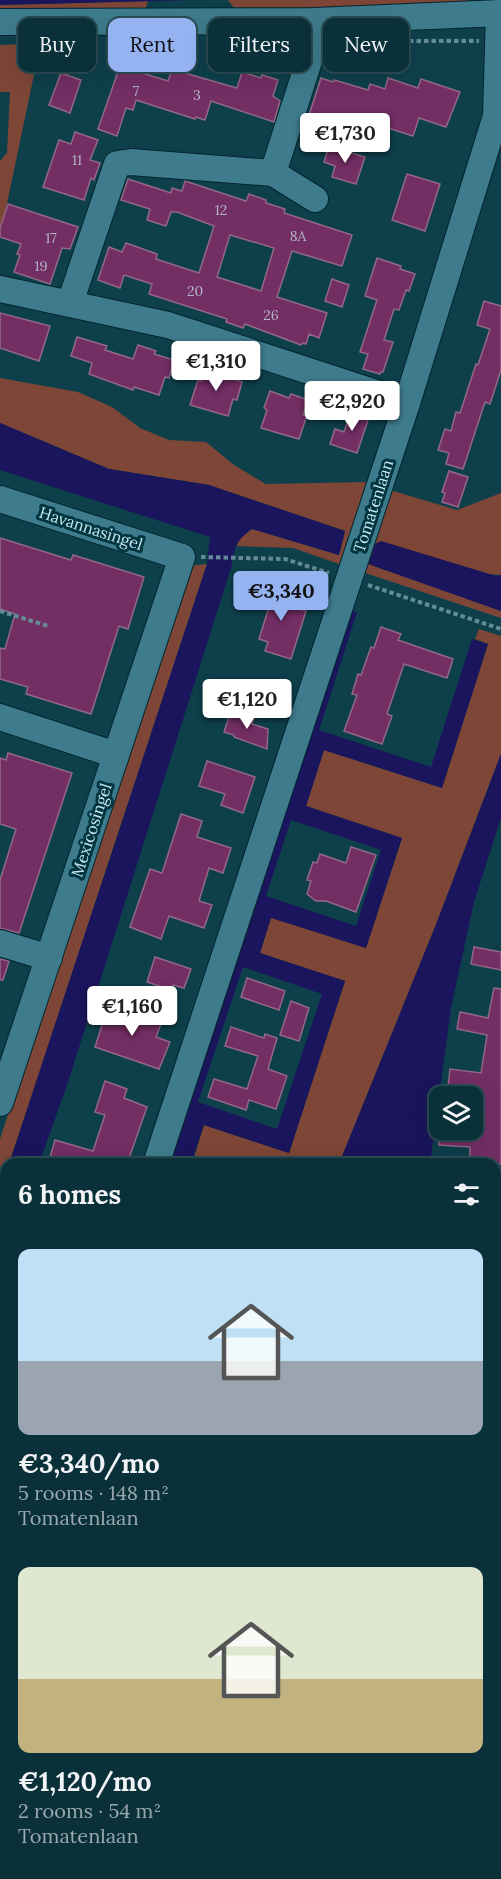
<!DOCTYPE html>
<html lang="en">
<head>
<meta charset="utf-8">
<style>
  body { margin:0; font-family:Lora,serif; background:#183c44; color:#f1f3f6; height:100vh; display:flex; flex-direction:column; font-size:22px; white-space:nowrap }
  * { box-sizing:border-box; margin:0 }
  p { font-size:20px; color:#99a9ae }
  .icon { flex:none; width:33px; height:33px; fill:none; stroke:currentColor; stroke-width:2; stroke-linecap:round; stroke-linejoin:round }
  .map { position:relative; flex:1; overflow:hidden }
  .side { position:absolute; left:0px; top:1158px; width:501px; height:722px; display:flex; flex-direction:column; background:#0a3039; border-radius:18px 18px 0 0; box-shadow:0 6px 24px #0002,0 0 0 2px #2a4b53 }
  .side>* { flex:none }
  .top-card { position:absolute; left:18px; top:18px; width:465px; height:54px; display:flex; gap:12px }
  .controls { position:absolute; left:429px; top:1086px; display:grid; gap:12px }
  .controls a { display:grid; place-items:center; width:54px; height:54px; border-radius:12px; background:#0a3039; box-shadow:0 6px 24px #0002,0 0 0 2px #2a4b53; font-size:30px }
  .price { position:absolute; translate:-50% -51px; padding:0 14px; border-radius:6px; background:#fff; color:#222; font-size:20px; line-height:39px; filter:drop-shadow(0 2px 3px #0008) }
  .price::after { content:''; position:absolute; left:50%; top:36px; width:18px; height:14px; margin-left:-9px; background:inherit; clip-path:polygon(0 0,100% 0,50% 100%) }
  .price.active { background:#95b2f1; color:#111 }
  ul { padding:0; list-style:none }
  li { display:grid; align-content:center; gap:12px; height:318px; padding:0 18px }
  li span { display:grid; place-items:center; height:186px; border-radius:12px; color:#555 }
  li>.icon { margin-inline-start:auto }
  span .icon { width:108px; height:108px; fill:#fffc; stroke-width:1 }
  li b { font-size:26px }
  h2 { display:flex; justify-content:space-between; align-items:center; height:72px; padding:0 18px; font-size:26px }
  .tag { padding:0 21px; border-radius:12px; background:#0a3039; box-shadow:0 6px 24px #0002,0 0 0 2px #2a4b53; font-size:21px; line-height:54px }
  .tag.active { background:#95b2f1; color:#111 }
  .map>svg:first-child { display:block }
  .green { fill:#7d4636 }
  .water { fill:#1a155c; fill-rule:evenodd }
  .building { fill:#732e64; stroke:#926886; stroke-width:1.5; fill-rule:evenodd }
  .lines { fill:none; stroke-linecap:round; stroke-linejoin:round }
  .minor-casing { stroke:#03252e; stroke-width:28 }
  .path { stroke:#648c97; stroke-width:4; stroke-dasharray:4.5 3; stroke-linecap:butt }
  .minor { stroke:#3e7c8d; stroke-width:26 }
  .labels { text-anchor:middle; stroke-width:6; stroke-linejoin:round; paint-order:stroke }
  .number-label { font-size:14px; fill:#b2b7cc }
  .street-label { font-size:16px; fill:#c7e5ee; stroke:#003641 }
</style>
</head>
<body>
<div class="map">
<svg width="501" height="1879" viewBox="0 0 501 1879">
  <rect width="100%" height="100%" fill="#0e404c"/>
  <!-- green -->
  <g class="green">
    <polygon points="228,0 470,0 467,4 237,12"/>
    <polygon points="148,1 145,11 0,12 0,5"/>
    <polygon points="21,44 40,46 0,237 0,161 7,153 10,92 0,92 0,45"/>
    <polygon points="0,378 78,392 112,407 140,428 169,440 206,442 234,465 266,484 366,482 342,565 293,548 236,546 240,538 252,529 339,555 345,531 209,485 109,469 0,423"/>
    <polygon points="390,490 457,510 501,493 501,575 369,564 501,611 501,618 359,571"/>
    <polygon points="207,564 9,1164 6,1164 4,1179 0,1178 0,1139 188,566"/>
    <polygon points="479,629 501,636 501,754 437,922 339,1164 192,1164 204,1125 289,1153 345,981 260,953 271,917 366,948 402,838 306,806 324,750 442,788 488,644 475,639"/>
    <polygon points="71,1874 113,1874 111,1879 70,1879"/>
    <polygon points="198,1874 246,1874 252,1879 202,1879"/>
  </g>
  <!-- water -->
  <g class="water">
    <polygon points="0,0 193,0 0,5"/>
    <path d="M0,423L109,469L209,485L345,531L339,555L252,529C234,542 236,547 231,568L68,1082L39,1164H9L207,564L210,537L0,470Z"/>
    <polygon points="381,541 496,576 501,575 501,611 368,564 375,544"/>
    <path d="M350,610L357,612L319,730L431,767L472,639L488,644L442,788L324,750L306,806L402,838L366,948L271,918L260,953L345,981L289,1153L204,1125L191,1164H171ZM291,820L381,850L356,926L266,896ZM243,967L322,994L277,1129L198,1102Z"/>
    <polygon points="501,754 501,818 474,902 451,1008 430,1164 339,1164 437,922"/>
    <polygon points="6,1173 6,1263 0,1283 0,1191"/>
    <polygon points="122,1874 179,1874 176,1879 120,1879"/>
  </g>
  <!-- building -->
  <g class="building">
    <polygon points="120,66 168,81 171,72 173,72 174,70 237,88 242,72 261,78 262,75 278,80 273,96 280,101 274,122 211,101 205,120 196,117 195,119 136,100 133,110 126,108 117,136 98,129"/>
    <polygon points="61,73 81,80 70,113 49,105"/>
    <polygon points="321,78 333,82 334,80 368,90 370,84 385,89 388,78 418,88 421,79 460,92 446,127 419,118 413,136 348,115 340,137 317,129 321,118 309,115"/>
    <polygon points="75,132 98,140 90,160 100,163 94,180 91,178 84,200 43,187 59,140 71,144"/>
    <polygon points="329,146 365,157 356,184 332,177 335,166 324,162"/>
    <polygon points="407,174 440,184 425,231 392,220"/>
    <path d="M128,179L171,193L172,188L182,191L185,181L246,201L249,194L266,200V203L285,209L284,213L352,235L342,266L292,251L277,297L327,313L319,338L309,334L306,344L302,343L301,345L245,324L243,328L226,322L227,319L149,294L152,284L124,275L120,288L98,280L109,247L122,252L126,243L157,254L156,259L199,273L214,226L177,212H171L166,226L147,220L150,209L121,200ZM230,235L274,248L261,291L217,277Z"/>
    <polygon points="8,204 78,227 70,249 62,248 50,284 14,272 20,255 17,254 21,244 0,237 0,228"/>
    <polygon points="377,258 401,266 400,269 415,274 409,291 406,290 399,310 394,309 384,340 393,342 383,372 381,372 380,374 363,369 368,354 360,352 377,300 365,296"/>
    <polygon points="332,279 349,285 342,307 325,301"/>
    <polygon points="484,301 501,306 501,370 490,404 485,402 463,469 446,464 449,453 438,450 445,429 451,431 456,412 460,413 476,364 478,365 490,329 477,325"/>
    <polygon points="0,313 50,326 39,361 0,348"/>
    <polygon points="77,337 107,346 105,350 133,359 138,345 156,351 154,354 174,360 169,378 165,377 159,395 134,387 133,390 89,374 92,363 71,356"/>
    <polygon points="206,367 224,372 223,376 242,382 237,400 233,399 228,416 190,405 198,380 201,381"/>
    <polygon points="270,391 289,398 291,394 308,400 303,415 307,415 299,439 261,428 267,410 264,408"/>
    <polygon points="352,408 370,414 357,453 330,444 335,429 344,432"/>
    <polygon points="449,471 468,477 458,507 442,502 445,493 442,492"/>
    <polygon points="0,538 71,560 73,555 144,577 128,629 119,626 91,714 26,694 28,687 0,679 0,648 5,649 15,614 0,609"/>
    <polygon points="274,578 290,583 283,605 306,611 291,659 265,651 268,642 259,639 270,604 265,603"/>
    <polygon points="381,627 401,634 398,640 453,659 447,678 404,664 387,714 392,716 382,744 344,731 357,695 352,694 358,674 361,675 371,647 374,648"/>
    <polygon points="232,684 246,689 239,711 225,706"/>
    <polygon points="231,711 254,718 252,724 268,729 267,749 234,737 234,735 224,732"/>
    <polygon points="8,753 72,773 19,933 0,928 0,880 16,829 0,824 0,758 6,760"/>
    <polygon points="207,761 255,777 243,813 221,805 225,794 199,786"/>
    <polygon points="181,814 202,821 197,837 231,848 223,873 209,868 199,901 212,905 204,928 169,916 161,939 130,927 150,869 162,873"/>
    <polygon points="351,847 376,855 356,912 326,901 316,901 307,894 311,881 307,880 313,862 317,863 320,854 346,863"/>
    <polygon points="474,947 501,952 501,970 471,964"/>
    <polygon points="155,957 191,969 184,988 173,985 172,990 147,982"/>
    <polygon points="0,959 9,961 3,980 0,980"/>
    <polygon points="247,978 285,991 279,1010 241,997"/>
    <polygon points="494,988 501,989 501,1164 470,1164 470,1147 439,1145 440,1130 472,1130 475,1089 448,1087 450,1069 481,1073 487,1035 457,1029 460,1012 488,1018"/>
    <polygon points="110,1000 127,1006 125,1012 161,1024 156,1037 170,1042 159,1069 95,1047"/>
    <polygon points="291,1001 309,1008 299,1041 280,1035"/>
    <polygon points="231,1027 264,1038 265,1034 277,1038 268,1069 287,1076 276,1109 249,1100 246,1110 208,1097 214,1079 247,1089 258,1056 225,1046"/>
    <polygon points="105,1081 127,1089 124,1098 147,1107 127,1164 59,1164 49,1161 55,1140 93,1151 105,1115 95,1112"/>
  </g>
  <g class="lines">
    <!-- minor casing -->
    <g class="minor-casing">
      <g id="minor">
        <polyline points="0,22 315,21 501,13"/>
        <polyline points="273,173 316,39 315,21"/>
        <polyline points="0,289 168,325 407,403"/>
        <polyline points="70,303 117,164 131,162 273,173 315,199"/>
        <polyline points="0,499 182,557 0,1103"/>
        <polyline points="0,717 116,755"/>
        <polyline points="0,943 49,958"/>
        <polyline points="156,1164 407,403 496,116 499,13"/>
        <polyline points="495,1274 501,1274"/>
        <polyline points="495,1462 501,1462"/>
        <polyline points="0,1651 6,1656"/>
        <polyline points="495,1751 501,1741"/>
        <polyline points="495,1768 501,1770"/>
        <polyline points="495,1814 501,1823"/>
        <polyline points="267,1874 273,1879"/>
        <polyline points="396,1879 402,1874"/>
      </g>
    </g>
    <!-- path -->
    <g class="path">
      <polyline points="409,41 479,41"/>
      <polyline points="201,557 285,559 329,573"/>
      <polyline points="368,585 501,629"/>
      <polyline points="0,611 48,626"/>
      <polyline points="0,1186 6,1188"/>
      <polyline points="495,1368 501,1368"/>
      <polyline points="3,1630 6,1622"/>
    </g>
    <!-- minor -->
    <use href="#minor" class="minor"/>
  </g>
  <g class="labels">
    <!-- number labels -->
    <g class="number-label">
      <text x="136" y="96">7</text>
      <text x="197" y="100">3</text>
      <text x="77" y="165">11</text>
      <text x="221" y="215">12</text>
      <text x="298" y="241">8A</text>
      <text x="51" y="243">17</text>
      <text x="41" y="271">19</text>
      <text x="195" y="296">20</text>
      <text x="271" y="320">26</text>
    </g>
    <!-- street labels -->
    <g class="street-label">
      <text transform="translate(373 506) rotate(-72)" y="6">Tomatenlaan</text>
      <text transform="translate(91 528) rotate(18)" y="6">Havannasingel</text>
      <text transform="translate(91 830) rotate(-72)" y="6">Mexicosingel</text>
    </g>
  </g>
</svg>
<div class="controls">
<a><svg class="icon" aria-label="layers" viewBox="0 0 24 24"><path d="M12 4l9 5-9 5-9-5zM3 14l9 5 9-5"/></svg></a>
</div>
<b class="price" style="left:345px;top:164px">€1,730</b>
<b class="price" style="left:216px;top:392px">€1,310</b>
<b class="price" style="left:352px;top:432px">€2,920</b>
<b class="price active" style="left:281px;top:622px">€3,340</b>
<b class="price" style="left:247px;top:730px">€1,120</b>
<b class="price" style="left:132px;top:1037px">€1,160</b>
<div class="top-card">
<a class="tag">Buy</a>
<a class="tag active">Rent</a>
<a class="tag">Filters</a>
<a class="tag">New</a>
</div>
<section class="side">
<h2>6 homes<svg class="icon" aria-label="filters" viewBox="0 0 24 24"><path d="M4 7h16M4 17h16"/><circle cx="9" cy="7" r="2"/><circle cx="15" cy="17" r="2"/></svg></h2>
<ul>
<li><span style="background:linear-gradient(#bfe0f5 60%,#9aa5b1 0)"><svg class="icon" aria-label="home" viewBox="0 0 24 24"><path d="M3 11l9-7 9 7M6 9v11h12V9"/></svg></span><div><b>€3,340/mo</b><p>5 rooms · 148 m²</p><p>Tomatenlaan</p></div></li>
<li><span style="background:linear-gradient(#dfe7d0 60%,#c2b280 0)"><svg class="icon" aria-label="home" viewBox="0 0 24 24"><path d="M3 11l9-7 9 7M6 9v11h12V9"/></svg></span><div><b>€1,120/mo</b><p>2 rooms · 54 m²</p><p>Tomatenlaan</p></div></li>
</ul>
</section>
</div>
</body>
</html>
